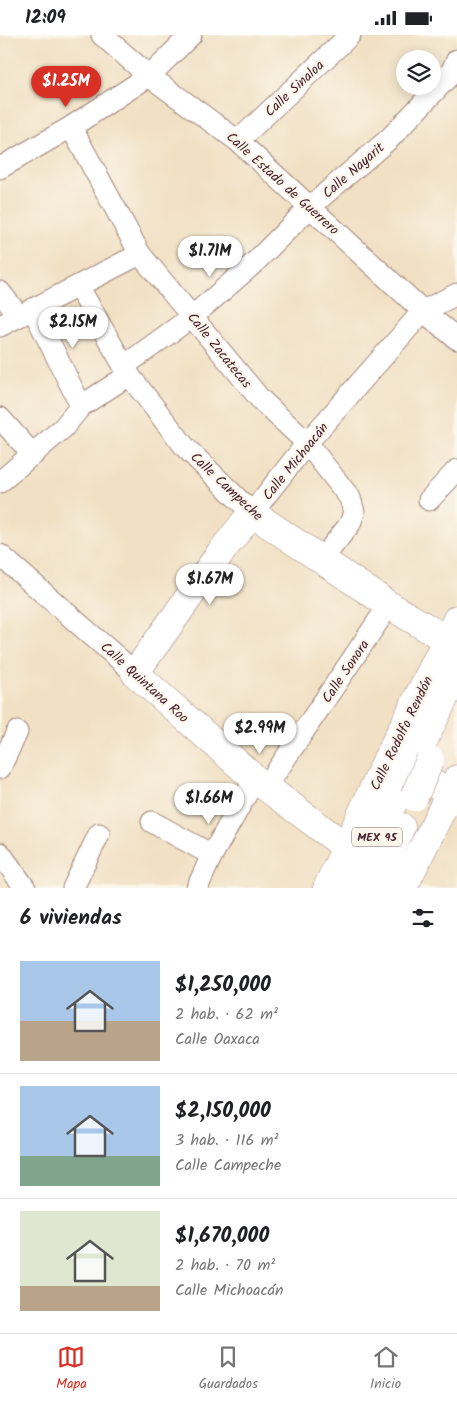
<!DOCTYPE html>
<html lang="es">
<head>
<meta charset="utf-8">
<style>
  body { margin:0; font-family:Kalam,sans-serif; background:#f6f6f6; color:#202124; height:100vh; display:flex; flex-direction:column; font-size:19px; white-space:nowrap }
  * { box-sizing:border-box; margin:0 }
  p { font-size:16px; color:#757577 }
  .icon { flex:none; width:28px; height:28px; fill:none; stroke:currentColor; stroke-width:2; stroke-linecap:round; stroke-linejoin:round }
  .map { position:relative; height:853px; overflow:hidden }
  .sheet { display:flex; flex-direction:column; background:#fff; flex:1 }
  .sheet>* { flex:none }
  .buttons { position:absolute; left:396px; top:15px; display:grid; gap:10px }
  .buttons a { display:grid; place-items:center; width:45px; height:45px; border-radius:50%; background:#fff; box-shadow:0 2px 12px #0003; font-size:25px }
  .price { position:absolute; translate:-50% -42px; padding:0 11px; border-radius:18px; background:#fff; color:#222; font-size:16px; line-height:32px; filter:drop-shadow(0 1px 2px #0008) }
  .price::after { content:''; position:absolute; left:50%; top:30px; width:15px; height:11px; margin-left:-8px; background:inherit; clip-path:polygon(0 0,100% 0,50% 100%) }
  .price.active { background:#d93025; color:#fff }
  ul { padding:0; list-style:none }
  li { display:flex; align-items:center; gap:15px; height:125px; padding:0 20px }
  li+li { border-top:1px solid #e0e0e0 }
  li span { display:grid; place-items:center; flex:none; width:140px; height:100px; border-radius:0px; color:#555 }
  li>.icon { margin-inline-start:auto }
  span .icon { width:60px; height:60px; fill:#fffc; stroke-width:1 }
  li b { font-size:21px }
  h2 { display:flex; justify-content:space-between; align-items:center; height:60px; padding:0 20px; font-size:21px }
  .status { display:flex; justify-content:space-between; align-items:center; height:35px; padding:0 25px; background:#fff; direction:ltr }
  .status svg { height:14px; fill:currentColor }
  .menu { display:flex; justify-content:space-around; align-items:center; height:70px; border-top:1px solid #e0e0e0; background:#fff; font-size:14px; color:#757577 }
  .menu a { display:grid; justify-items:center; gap:2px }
  .menu .active { color:#d93025 }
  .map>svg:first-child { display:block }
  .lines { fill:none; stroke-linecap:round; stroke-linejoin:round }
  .street-casing { stroke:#9e8077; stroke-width:23 }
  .secondary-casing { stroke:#9e8077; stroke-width:29 }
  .primary-casing { stroke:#9e8077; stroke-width:29 }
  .street { stroke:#fff; stroke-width:21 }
  .secondary { stroke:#fff; stroke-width:28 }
  .primary { stroke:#fff; stroke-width:28 }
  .primary-bridge-casing { stroke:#9e8077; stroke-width:29; stroke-linecap:butt }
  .primary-bridge { stroke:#fff; stroke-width:28 }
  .labels { text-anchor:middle; stroke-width:5; stroke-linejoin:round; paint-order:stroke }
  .shield { fill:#fbf7ec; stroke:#7f6065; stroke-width:1 }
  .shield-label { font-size:12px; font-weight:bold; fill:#4a1f2b }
  .street-label { font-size:14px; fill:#4a1f2b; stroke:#fbf7ec }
</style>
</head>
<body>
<div class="status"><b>12:09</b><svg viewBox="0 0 49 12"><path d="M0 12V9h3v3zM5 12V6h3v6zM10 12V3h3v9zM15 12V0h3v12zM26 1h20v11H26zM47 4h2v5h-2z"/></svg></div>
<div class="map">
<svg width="457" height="853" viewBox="0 0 457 853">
  <rect width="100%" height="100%" fill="#fbf7ec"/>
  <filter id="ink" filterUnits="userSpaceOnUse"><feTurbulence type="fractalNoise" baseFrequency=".02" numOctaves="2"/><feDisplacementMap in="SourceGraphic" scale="10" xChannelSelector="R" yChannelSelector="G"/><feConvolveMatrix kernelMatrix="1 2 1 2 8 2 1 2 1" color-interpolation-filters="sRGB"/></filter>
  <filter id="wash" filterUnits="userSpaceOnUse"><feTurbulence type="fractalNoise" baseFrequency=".0096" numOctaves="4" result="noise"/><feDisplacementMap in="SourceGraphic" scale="20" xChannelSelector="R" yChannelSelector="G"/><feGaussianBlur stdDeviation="1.12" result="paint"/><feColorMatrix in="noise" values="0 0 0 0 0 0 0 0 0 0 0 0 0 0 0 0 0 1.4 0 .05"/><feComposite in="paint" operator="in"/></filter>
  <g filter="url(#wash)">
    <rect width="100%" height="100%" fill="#f1e0c3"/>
  </g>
  <g filter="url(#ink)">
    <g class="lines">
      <!-- street casing -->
      <g class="street-casing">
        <g id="street">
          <polyline points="102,0 149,41 238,106 423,276 457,304"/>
          <polyline points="71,92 140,219 261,365 307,408 350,463 354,477 350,489 322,524"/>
          <polyline points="238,106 350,0"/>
          <polyline points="0,133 71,92 149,41 191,0"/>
          <polyline points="78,251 129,340 185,412 252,478 307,408 423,276 457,259"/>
          <polyline points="0,257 19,281"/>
          <polyline points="33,274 81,371"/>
          <polyline points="0,291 140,219"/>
          <polyline points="124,331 193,281 254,228 311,171 390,103 449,41 457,25"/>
          <polyline points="0,383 33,420"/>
          <polyline points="0,447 63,393 81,371 129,340"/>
          <polyline points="429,465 457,435"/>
          <polyline points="0,520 135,638"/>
          <polyline points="0,733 17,697"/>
          <polyline points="266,752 389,570"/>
          <polyline points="152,787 212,820"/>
          <polyline points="0,818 25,853"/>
          <polyline points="73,853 99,799"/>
          <polyline points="197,853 212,820 255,744"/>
        </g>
      </g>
      <!-- secondary casing -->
      <g class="secondary-casing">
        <g id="secondary">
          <polyline points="387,724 443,754"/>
          <polyline points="365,826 255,744 135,638 221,517 252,478 389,570 457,611"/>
          <polyline points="327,853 387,724 457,584"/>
          <polyline points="403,853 457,744"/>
        </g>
      </g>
      <!-- primary casing -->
      <g class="primary-casing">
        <g id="primary">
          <polyline points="417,719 457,637"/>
          <polyline points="352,853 401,752"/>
          <polyline points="375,853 401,792"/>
        </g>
      </g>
      <!-- street -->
      <use href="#street" class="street"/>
      <!-- secondary -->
      <use href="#secondary" class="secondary"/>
      <!-- primary -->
      <use href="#primary" class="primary"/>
      <!-- primary-bridge casing -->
      <g class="primary-bridge-casing">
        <polyline id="primary-bridge" points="414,762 430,725"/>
      </g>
      <!-- primary-bridge -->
      <use href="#primary-bridge" class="primary-bridge"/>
    </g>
  </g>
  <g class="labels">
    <!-- shield labels -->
    <rect class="shield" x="352" y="792.5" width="50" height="19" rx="4"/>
    <g class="shield-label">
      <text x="377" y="806">MEX 95</text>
    </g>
    <!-- street labels -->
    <g class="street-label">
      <text transform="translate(294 53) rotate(-43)" y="5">Calle Sinaloa</text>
      <text transform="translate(353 135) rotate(-41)" y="5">Calle Nayarit</text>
      <text transform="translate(283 148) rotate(42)" y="5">Calle Estado de Guerrero</text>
      <text transform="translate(220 315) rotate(51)" y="5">Calle Zacatecas</text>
      <text transform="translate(295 426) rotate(-51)" y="5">Calle Michoacán</text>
      <text transform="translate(227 451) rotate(43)" y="5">Calle Campeche</text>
      <text transform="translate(345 636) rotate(-56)" y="5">Calle Sonora</text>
      <text transform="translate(145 647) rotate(42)" y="5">Calle Quintana Roo</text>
      <text transform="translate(401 698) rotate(-64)" y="5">Calle Rodolfo Rendón</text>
    </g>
  </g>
</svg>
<div class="buttons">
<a><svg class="icon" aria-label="layers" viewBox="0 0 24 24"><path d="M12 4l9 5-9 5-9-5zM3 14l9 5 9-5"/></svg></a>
</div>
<b class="price active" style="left:66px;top:73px">$1.25M</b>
<b class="price" style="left:210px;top:243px">$1.71M</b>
<b class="price" style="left:73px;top:314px">$2.15M</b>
<b class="price" style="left:210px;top:571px">$1.67M</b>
<b class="price" style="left:260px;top:720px">$2.99M</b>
<b class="price" style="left:209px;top:790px">$1.66M</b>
</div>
<section class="sheet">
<h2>6 viviendas<svg class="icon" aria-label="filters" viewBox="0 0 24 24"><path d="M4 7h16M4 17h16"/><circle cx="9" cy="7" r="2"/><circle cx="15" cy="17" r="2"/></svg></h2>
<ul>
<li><span style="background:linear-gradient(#a9c7e8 60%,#b9a48a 0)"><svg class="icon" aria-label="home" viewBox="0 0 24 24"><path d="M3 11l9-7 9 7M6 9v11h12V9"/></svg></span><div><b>$1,250,000</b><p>2 hab. · 62 m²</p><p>Calle Oaxaca</p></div></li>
<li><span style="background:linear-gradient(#a9c7e8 70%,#7fa58c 0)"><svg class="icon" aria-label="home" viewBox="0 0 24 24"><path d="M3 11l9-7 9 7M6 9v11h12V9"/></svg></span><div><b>$2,150,000</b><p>3 hab. · 116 m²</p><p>Calle Campeche</p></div></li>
<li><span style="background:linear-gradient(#dfe7d0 75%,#b9a48a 0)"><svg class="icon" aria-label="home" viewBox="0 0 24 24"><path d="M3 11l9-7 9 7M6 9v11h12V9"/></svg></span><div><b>$1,670,000</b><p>2 hab. · 70 m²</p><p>Calle Michoacán</p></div></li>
</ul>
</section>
<nav class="menu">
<a class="active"><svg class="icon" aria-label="map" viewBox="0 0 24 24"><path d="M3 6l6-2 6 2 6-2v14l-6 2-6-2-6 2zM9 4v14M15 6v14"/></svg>Mapa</a>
<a><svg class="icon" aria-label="saved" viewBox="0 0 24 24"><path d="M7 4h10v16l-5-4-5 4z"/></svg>Guardados</a>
<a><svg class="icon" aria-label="home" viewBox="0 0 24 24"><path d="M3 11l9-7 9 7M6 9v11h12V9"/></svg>Inicio</a>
</nav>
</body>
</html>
